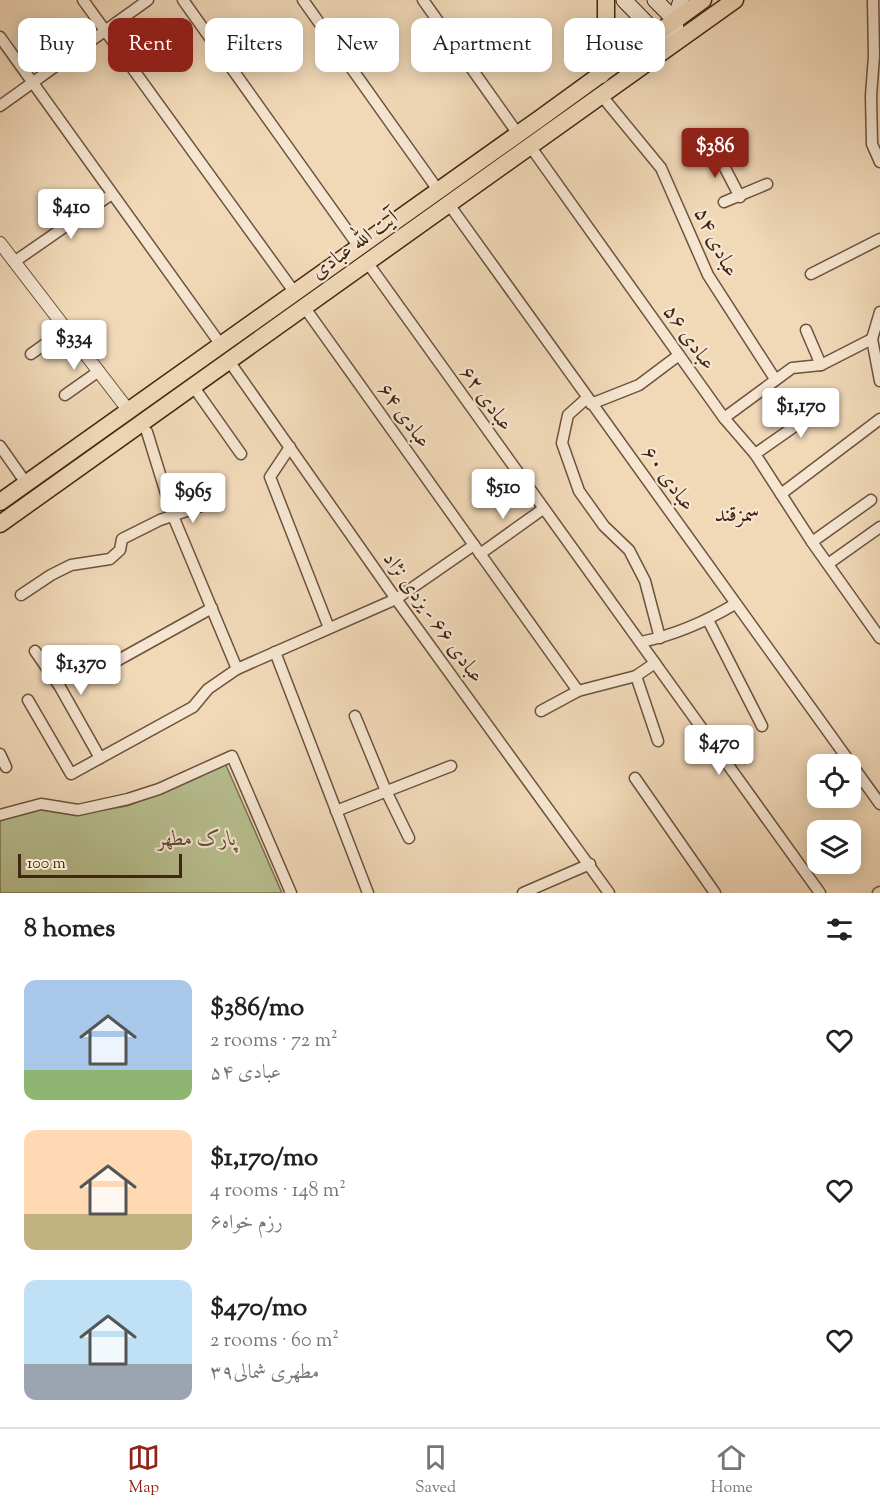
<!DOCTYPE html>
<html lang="en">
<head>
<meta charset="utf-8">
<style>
  body { margin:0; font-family:"Sorts Mill Goudy",Amiri,serif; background:#f2f2f2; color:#222; height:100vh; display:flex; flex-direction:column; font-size:22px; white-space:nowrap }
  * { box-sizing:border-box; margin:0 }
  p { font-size:20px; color:#767676 }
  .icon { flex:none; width:33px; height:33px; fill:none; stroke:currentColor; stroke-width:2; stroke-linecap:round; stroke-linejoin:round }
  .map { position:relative; height:893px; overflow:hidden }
  .panel { display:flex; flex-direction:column; background:#fff; flex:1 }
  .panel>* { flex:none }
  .banner { position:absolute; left:18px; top:18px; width:844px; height:54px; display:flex; gap:12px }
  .fabs { position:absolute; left:807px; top:754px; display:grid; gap:12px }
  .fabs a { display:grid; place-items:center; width:54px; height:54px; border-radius:12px; background:#fff; box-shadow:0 3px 15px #0003; font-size:30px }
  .scale { position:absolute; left:18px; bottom:15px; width:164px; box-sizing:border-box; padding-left:6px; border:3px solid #412515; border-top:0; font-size:16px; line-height:21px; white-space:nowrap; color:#412515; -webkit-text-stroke:4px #f6e6d1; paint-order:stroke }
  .price { position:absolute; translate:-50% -51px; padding:0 14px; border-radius:6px; background:#fff; color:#222; font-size:20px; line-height:39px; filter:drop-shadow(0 2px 3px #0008) }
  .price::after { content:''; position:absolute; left:50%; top:36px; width:18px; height:14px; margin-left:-9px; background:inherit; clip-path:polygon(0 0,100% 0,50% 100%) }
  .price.current { background:#8f2418; color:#fff }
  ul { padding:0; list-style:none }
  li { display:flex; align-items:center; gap:18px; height:150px; padding:0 24px }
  li span { display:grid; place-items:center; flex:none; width:168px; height:120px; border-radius:12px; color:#555 }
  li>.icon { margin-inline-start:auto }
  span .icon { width:72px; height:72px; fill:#fffc; stroke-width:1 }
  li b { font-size:26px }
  h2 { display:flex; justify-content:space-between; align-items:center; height:72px; padding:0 24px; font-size:26px }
  .chip { padding:0 21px; border-radius:12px; background:#fff; box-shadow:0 3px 15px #0003; font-size:21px; line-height:54px }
  .chip.current { background:#8f2418; color:#fff }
  .dock { display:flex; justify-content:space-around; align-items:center; height:84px; border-top:2px solid #e0e0e0; background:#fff; font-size:16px; color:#767676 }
  .dock a { display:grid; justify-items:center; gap:3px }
  .dock .current { color:#8f2418 }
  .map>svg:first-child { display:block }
  .green { fill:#b8c090; stroke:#7c7252; stroke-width:1.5 }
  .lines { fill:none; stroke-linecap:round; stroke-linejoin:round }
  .minor-casing { stroke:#6d523e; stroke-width:13 }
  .tertiary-casing { stroke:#6d523e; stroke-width:14 }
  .secondary-casing { stroke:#412515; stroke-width:17 }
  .primary-casing { stroke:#412515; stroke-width:19 }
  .minor { stroke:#f6e6d1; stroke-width:10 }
  .tertiary { stroke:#f6e6d1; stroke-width:12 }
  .secondary { stroke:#f6e6d1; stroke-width:15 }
  .primary { stroke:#f1d9b8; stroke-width:16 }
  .labels { text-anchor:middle; stroke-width:4.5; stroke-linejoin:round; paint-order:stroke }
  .street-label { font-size:21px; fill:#412515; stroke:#f6e6d1 }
  .park-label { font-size:21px; font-style:italic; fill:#5f4c34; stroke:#f6e6d1 }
  .neighbourhood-label { font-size:22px; fill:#412515; stroke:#f6e6d1 }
</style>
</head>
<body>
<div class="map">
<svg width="880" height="893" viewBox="0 0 880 893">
  <rect width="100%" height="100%" fill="#f1d9b8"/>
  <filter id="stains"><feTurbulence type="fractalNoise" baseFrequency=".00333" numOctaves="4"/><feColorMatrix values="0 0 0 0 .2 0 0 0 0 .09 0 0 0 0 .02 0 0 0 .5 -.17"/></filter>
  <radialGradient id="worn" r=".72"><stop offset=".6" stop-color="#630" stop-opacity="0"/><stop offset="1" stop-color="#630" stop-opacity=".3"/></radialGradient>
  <!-- green -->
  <polygon class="green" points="225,763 282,893 0,893 0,820 37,809 74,815 127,806 158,794"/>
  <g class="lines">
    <!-- minor casing -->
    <g class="minor-casing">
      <g id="minor">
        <polyline points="83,0 295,293"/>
        <polyline points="183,0 359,247"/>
        <polyline points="303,0 438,190"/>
        <polyline points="423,0 518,134"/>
        <polyline points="873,0 874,56 871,96 872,144 880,162"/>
        <polyline points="0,37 221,345"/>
        <polyline points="601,95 661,168 708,275 775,379"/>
        <polyline points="0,106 148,0"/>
        <polyline points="530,146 724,418 755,454 812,542 880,638"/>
        <polyline points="715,149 740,197"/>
        <polyline points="724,202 767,184"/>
        <polyline points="448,203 880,804"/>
        <polyline points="14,262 112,194"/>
        <polyline points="367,262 820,893"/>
        <polyline points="811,274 880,239"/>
        <polyline points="305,308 578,691"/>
        <polyline points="880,312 872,339 880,381"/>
        <polyline points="806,330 821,365"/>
        <polyline points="31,354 66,329"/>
        <polyline points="229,361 396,599 609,893"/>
        <polyline points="193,386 241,454"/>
        <polyline points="65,395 99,371"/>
        <polyline points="587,398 568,415 562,443 579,491 604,526 629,550 645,581 660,638"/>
        <polyline points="591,404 639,385 679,355"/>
        <polyline points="724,418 792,368 821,365 872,339"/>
        <polyline points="147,432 173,516 237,669"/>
        <polyline points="0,446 26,483"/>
        <polyline points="290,447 270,477 329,628"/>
        <polyline points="755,454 831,401"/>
        <polyline points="781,494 880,419"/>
        <polyline points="812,542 871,500"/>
        <polyline points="480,554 543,509"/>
        <polyline points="828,564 880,527"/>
        <polyline points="21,595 51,575 71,565 110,559 120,550 122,539 160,520 204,505"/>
        <polyline points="708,620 762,726"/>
        <path d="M641,642C675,635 705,622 735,604"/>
        <polyline points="35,651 60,687 100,758"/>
        <polyline points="275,652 368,893"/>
        <polyline points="636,676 658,741"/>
        <polyline points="86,678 212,608"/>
        <polyline points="28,700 71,774 193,707 208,689 237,669 396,599 474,545"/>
        <polyline points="541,711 578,691 636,676 655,663"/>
        <polyline points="355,716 386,791 409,838"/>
        <polyline points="0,754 6,767"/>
        <polyline points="635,778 715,893"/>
        <polyline points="336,811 451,766"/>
        <polyline points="0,815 41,804 78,810 128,799 159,789 232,756 291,893"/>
        <polyline points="523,893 590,864"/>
        <polyline points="878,893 880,892"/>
      </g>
    </g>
    <!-- tertiary casing -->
    <g class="tertiary-casing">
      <polyline id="tertiary" points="0,243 129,411"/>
    </g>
    <!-- secondary casing -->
    <g class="secondary-casing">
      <g id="secondary">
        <polyline points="624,0 656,33 677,41 675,20 655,0"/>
        <polyline points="675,20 681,0"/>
      </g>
    </g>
    <!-- primary casing -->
    <g class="primary-casing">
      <g id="primary">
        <polyline points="601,75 606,24 606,0"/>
        <polyline points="0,502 542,117 703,0"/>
        <polyline points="0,524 735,0"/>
      </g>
    </g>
    <!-- minor -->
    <use href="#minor" class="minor"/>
    <!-- tertiary -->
    <use href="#tertiary" class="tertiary"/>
    <!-- secondary -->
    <use href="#secondary" class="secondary"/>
    <!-- primary -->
    <use href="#primary" class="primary"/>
  </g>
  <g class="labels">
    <!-- street labels -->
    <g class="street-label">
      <text transform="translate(717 242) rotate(64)" y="7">عبادی ۵۴</text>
      <text transform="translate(354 244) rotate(-36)" y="7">آیت الله عبادی</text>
      <text transform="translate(690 337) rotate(55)" y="7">عبادی ۵۶</text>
      <text transform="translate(487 398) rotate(54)" y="7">عبادی ۶۲</text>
      <text transform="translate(405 415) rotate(54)" y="7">عبادی ۶۴</text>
      <text transform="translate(669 478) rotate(54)" y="7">عبادی ۶۰</text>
      <text transform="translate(434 617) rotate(54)" y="7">عبادی ۶۶ - یزدی نژاد</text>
    </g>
    <!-- park labels -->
    <g class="park-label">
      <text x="197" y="845">پارک مطهر</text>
    </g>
    <!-- neighbourhood labels -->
    <g class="neighbourhood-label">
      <text x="737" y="521">سمزقند</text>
    </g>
  </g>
  <rect width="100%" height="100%" filter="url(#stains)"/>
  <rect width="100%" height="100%" fill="url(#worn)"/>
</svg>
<div class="fabs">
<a><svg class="icon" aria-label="locate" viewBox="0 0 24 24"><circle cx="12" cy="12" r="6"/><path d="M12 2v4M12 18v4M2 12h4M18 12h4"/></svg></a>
<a><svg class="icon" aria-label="layers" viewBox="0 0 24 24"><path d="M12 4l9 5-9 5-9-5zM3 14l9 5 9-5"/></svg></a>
</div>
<div class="scale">100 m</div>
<b class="price current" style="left:715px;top:179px">$386</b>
<b class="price" style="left:71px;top:240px">$410</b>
<b class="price" style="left:74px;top:371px">$334</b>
<b class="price" style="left:801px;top:439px">$1,170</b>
<b class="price" style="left:503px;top:520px">$510</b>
<b class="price" style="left:193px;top:524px">$965</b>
<b class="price" style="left:81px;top:696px">$1,370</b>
<b class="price" style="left:719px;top:776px">$470</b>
<div class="banner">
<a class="chip">Buy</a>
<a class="chip current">Rent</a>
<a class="chip">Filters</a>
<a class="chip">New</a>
<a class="chip">Apartment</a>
<a class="chip">House</a>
</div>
</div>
<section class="panel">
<h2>8 homes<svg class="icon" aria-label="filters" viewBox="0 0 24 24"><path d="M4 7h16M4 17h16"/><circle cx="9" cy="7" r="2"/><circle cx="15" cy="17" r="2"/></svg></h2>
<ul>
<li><span style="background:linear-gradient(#a9c7e8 75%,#8fb573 0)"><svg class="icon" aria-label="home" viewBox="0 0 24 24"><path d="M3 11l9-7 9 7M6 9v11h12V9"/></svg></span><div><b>$386/mo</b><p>2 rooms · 72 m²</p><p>عبادی ۵۴</p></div><svg class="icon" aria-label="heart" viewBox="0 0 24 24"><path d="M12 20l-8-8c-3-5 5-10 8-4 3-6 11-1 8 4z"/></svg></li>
<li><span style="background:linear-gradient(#ffd9b3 70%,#c2b280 0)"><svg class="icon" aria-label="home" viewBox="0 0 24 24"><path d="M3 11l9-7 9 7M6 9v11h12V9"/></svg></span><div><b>$1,170/mo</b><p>4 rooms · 148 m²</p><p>رزم خواه۶</p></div><svg class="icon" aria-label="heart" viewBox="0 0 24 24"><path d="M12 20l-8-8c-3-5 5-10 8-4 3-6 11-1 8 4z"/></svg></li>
<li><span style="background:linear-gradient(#bfe0f5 70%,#9aa5b1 0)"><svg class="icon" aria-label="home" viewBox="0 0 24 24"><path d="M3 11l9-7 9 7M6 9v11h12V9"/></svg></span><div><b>$470/mo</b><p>2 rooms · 60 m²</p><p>مطهری شمالی۳۹</p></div><svg class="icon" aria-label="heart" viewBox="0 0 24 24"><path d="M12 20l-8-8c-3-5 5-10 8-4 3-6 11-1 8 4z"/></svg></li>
</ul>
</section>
<nav class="dock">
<a class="current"><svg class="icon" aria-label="map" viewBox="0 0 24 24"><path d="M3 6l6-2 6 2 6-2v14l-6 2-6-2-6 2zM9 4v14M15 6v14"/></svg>Map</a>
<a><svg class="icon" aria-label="saved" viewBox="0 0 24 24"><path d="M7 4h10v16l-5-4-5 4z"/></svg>Saved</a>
<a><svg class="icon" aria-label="home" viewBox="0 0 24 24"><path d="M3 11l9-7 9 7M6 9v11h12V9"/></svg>Home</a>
</nav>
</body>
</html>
